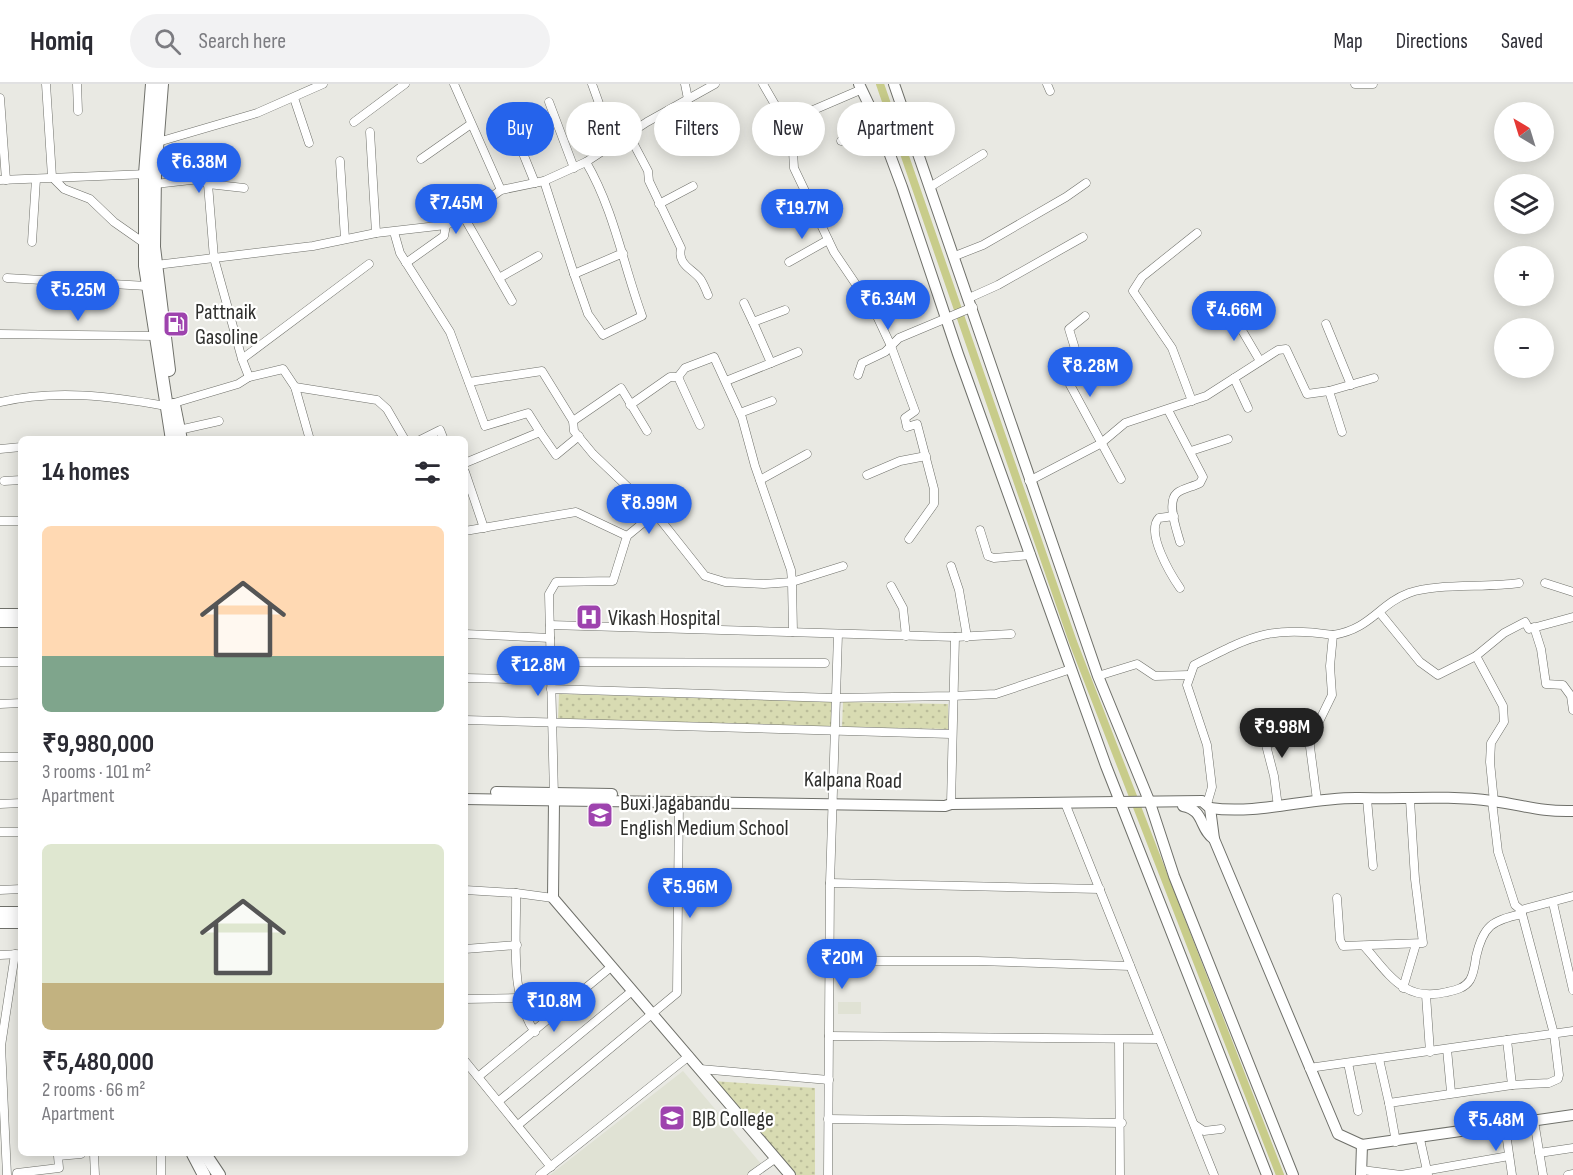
<!DOCTYPE html>
<html lang="en">
<head>
<meta charset="utf-8">
<style>
  body { margin:0; font-family:"Sofia Sans Condensed",sans-serif; background:#f2f2f3; color:#2b2b33; height:100vh; display:flex; flex-direction:column; font-size:22px; white-space:nowrap }
  * { box-sizing:border-box; margin:0 }
  p { font-size:20px; color:#7c7c81 }
  .icon { flex:none; width:33px; height:33px; fill:none; stroke:currentColor; stroke-width:2; stroke-linecap:round; stroke-linejoin:round }
  .map { position:relative; flex:1; overflow:hidden }
  .panel { position:absolute; left:18px; top:352px; width:450px; height:720px; display:flex; flex-direction:column; background:#fff; border-radius:9px; box-shadow:0 3px 15px #0003 }
  .panel>* { flex:none }
  .top-card { position:absolute; left:486px; top:18px; width:570px; height:54px; display:flex; gap:12px }
  .needle { width:39px; rotate:322deg }
  .fabs { position:absolute; left:1494px; top:18px; display:grid; gap:12px }
  .fabs a { display:grid; place-items:center; width:60px; height:60px; border-radius:50%; background:#fff; box-shadow:0 3px 15px #0003; font-size:30px }
  .price { position:absolute; translate:-50% -51px; padding:0 14px; border-radius:21px; background:#2563eb; color:#fff; font-size:20px; line-height:39px; filter:drop-shadow(0 2px 3px #0008) }
  .price::after { content:''; position:absolute; left:50%; top:36px; width:18px; height:14px; margin-left:-9px; background:inherit; clip-path:polygon(0 0,100% 0,50% 100%) }
  .price.on { background:#222; color:#fff }
  ul { padding:0; list-style:none }
  li { display:grid; align-content:center; gap:12px; height:318px; padding:0 24px }
  li span { display:grid; place-items:center; height:186px; border-radius:9px; color:#555 }
  li>.icon { margin-inline-start:auto }
  span .icon { width:108px; height:108px; fill:#fffc; stroke-width:1 }
  li b { font-size:26px }
  h2 { display:flex; justify-content:space-between; align-items:center; height:72px; padding:0 24px; font-size:26px }
  .chip { padding:0 21px; border-radius:27px; background:#fff; box-shadow:0 3px 15px #0003; font-size:21px; line-height:54px }
  .chip.on { background:#2563eb; color:#fff }
  header { display:flex; align-items:center; gap:36px; box-sizing:border-box; height:84px; padding:0 30px; background:#fff; border-bottom:2px solid #e1e1e2 }
  header strong { font-size:28px }
  nav { display:flex; gap:33px; margin-inline-start:auto; font-size:21px }
  .search { width:420px; height:54px; background:#f2f2f3; display:flex; align-items:center; gap:15px; box-sizing:border-box; padding:0 21px; border-radius:33px; color:#7c7c81; font-size:22px }
  .map>svg:first-child { display:block }
  .built { fill:#e0e2d4 }
  .green { fill:url(#green-dots) }
  .lines { fill:none; stroke-linecap:round; stroke-linejoin:round }
  .canal { stroke:#c8cc8a; stroke-width:8 }
  .street-casing { stroke:#6f706a; stroke-width:9 }
  .secondary-casing { stroke:#6f706a; stroke-width:12 }
  .primary-casing { stroke:#6f706a; stroke-width:14 }
  .street { stroke:#fff; stroke-width:8 }
  .secondary { stroke:#fff; stroke-width:10 }
  .primary { stroke:#fff; stroke-width:12 }
  .labels { text-anchor:middle; stroke-width:4.5; stroke-linejoin:round; paint-order:stroke }
  .poi-label { font-size:22px; fill:#2f2f2d; stroke:#fffffe; text-anchor:start }
  .street-label { font-size:22px; fill:#2f2f2d; stroke:#fffffe }
</style>
</head>
<body>
<header>
<strong>Homiq</strong>
<div class="search"><svg class="icon" aria-label="search" viewBox="0 0 24 24"><circle cx="10" cy="10" r="6"/><path d="M15 15l6 6"/></svg>Search here</div>
<nav><a>Map</a><a>Directions</a><a>Saved</a></nav>
</header>
<div class="map">
<svg width="1573" height="1091" viewBox="0 0 1573 1091">
  <defs>
    <pattern id="green-dots" width="8" height="8" patternUnits="userSpaceOnUse" patternTransform="scale(1.5)"><rect width="8" height="8" fill="#d8dbb2"/><path d="M2 2h.1M6 6h.1" fill="none" stroke="#babc99" stroke-width="1.8" stroke-linecap="round"/></pattern>
  </defs>
  <rect width="100%" height="100%" fill="#e9e9e3"/>
  <!-- built -->
  <g class="built">
    <rect x="838" y="918" width="23" height="12"/>
    <polygon points="683,987 762,1081 748,1091 550,1091"/>
  </g>
  <!-- green -->
  <g class="green">
    <polygon points="559,610 832,617 831,643 558,636"/>
    <polygon points="843,618 948,620 948,645 842,643"/>
    <polygon points="713,997 815,1004 815,1091 792,1091"/>
  </g>
  <g class="lines">
    <!-- canal -->
    <polyline class="canal" points="880,0 1073,558 1280,1091"/>
    <!-- street casing -->
    <g class="street-casing">
      <g id="street">
        <polyline points="46,0 52,93 64,105 90,115 114,138 144,159"/>
        <polyline points="77,0 78,27"/>
        <polyline points="454,0 501,106"/>
        <polyline points="592,0 614,61"/>
        <polyline points="685,0 688,15"/>
        <polyline points="763,0 792,50 794,84 834,168 876,230 891,262 915,327 905,334 907,343 917,340 934,405 934,420 909,455"/>
        <polyline points="1047,0 1050,7"/>
        <polyline points="1355,0 1373,0"/>
        <polyline points="0,14 6,96"/>
        <polyline points="294,14 309,59"/>
        <polyline points="549,18 574,84"/>
        <polyline points="811,27 860,6"/>
        <polyline points="354,38 405,0"/>
        <polyline points="370,48 376,149"/>
        <path d="M629,51L648,87L649,97L681,164C677,182 694,185 701,196C704,201 706,206 708,211"/>
        <polyline points="518,57 535,99"/>
        <polyline points="841,57 880,44"/>
        <polyline points="158,58 257,29 323,0"/>
        <polyline points="421,75 471,40"/>
        <polyline points="340,77 345,155"/>
        <path d="M586,78C614,126 623,180 642,232L603,251L588,230L574,190L623,169"/>
        <polyline points="0,96 148,90"/>
        <polyline points="544,97 574,190"/>
        <polyline points="155,100 200,95 208,100 244,104"/>
        <polyline points="208,100 214,174 242,275 249,293"/>
        <polyline points="930,103 983,70"/>
        <polyline points="659,120 693,102"/>
        <polyline points="464,133 512,217"/>
        <polyline points="394,148 400,169 450,248 485,342 528,329 540,348 465,379"/>
        <polyline points="32,158 36,95"/>
        <polyline points="955,172 983,161 1066,113 1086,99"/>
        <polyline points="789,178 828,156"/>
        <polyline points="406,179 444,152 446,141"/>
        <polyline points="156,181 313,162 376,149 446,141 464,133 501,106 544,97 586,78 647,38 715,0"/>
        <polyline points="7,194 147,202"/>
        <polyline points="499,194 538,172"/>
        <polyline points="969,214 998,201 1083,153"/>
        <polyline points="744,219 753,238"/>
        <polyline points="1230,226 1260,277"/>
        <polyline points="1085,232 1069,245 1080,281 1068,297 1121,395"/>
        <polyline points="1326,240 1351,301"/>
        <polyline points="0,250 156,252"/>
        <polyline points="242,275 369,180"/>
        <polyline points="771,279 798,268"/>
        <polyline points="858,291 862,279 885,268 899,254 973,223"/>
        <polyline points="678,293 685,284 714,273 742,334 755,382 791,486 792,498 843,482"/>
        <polyline points="1234,294 1248,324"/>
        <polyline points="726,297 771,279 753,238 785,226"/>
        <polyline points="469,298 542,287 573,337 574,347 593,370 655,429 705,492 725,498 764,500 792,498 793,548"/>
        <polyline points="295,303 377,316 387,325 405,356"/>
        <polyline points="1329,307 1342,348"/>
        <polyline points="1192,317 1172,264 1133,207 1142,193 1197,149"/>
        <path d="M0,318C56,305 110,312 166,322"/>
        <polyline points="174,319 238,300 249,293 283,285 295,303 310,356"/>
        <polyline points="630,321 670,293 678,293 700,341"/>
        <path d="M1168,326L1203,393L1200,399C1193,403 1183,404 1177,409C1166,418 1177,447 1180,458"/>
        <polyline points="740,329 772,317"/>
        <polyline points="573,337 621,304 647,347"/>
        <polyline points="179,346 219,337"/>
        <polyline points="540,348 556,371 579,352"/>
        <polyline points="420,356 440,346 444,356"/>
        <polyline points="0,365 21,363"/>
        <polyline points="1191,367 1228,355"/>
        <polyline points="465,388 484,444"/>
        <polyline points="867,391 900,377 926,372"/>
        <polyline points="760,396 807,370"/>
        <polyline points="4,397 21,396"/>
        <polyline points="1029,397 1100,360 1125,339 1206,312 1278,266 1286,265 1307,310 1329,307 1374,294"/>
        <path d="M1174,432L1159,434C1145,448 1171,491 1180,504"/>
        <polyline points="0,437 21,437"/>
        <polyline points="980,446 988,472 994,474 1031,471"/>
        <polyline points="465,447 576,428 627,452 613,497 556,498 549,510 554,712"/>
        <polyline points="627,452 655,429"/>
        <polyline points="951,482 959,506 967,553"/>
        <polyline points="1545,499 1573,508"/>
        <polyline points="891,502 903,524 906,552"/>
        <polyline points="1380,529 1420,578 1438,591 1476,572 1504,549 1525,538 1529,545 1573,533"/>
        <polyline points="550,541 955,553 1011,550"/>
        <polyline points="1534,543 1541,565 1546,600 1563,601 1571,612 1573,626"/>
        <polyline points="465,550 550,554"/>
        <polyline points="1476,572 1503,622 1504,638 1491,659 1490,678 1494,718"/>
        <polyline points="0,578 21,578"/>
        <polyline points="550,578 825,579"/>
        <polyline points="1098,592 1137,580 1155,592 1189,591"/>
        <polyline points="465,594 551,596"/>
        <polyline points="551,605 835,614 952,612 996,610 1071,585"/>
        <polyline points="0,620 21,619"/>
        <polyline points="465,636 951,650"/>
        <polyline points="0,673 21,673"/>
        <polyline points="1367,715 1373,782"/>
        <path d="M1317,716L1310,663L1311,654L1332,611L1330,582L1333,551C1371,545 1379,520 1409,509C1436,499 1487,504 1519,499"/>
        <polyline points="1492,717 1498,768 1515,821 1521,826 1573,812"/>
        <polyline points="1065,719 1214,1091"/>
        <polyline points="0,720 21,719"/>
        <polyline points="951,720 955,553"/>
        <path d="M1207,720L1212,703L1207,661L1187,601L1194,581C1250,553 1268,541 1333,551"/>
        <polyline points="1278,723 1274,692 1266,661 1317,641"/>
        <polyline points="0,748 21,748"/>
        <polyline points="830,799 1100,805"/>
        <polyline points="0,806 21,805"/>
        <polyline points="465,806 516,809 553,814"/>
        <path d="M516,809C517,852 509,913 535,948"/>
        <polyline points="1337,814 1340,856 1343,862 1423,859 1415,795 1410,716"/>
        <polyline points="1553,819 1573,906"/>
        <path d="M1364,862C1389,890 1404,919 1447,908C1456,906 1465,904 1470,896C1474,889 1475,880 1476,873C1483,842 1492,836 1522,830"/>
        <polyline points="465,865 517,861"/>
        <polyline points="0,871 21,870"/>
        <polyline points="829,877 978,877 1130,882"/>
        <polyline points="1403,904 1416,860"/>
        <polyline points="1426,911 1430,968"/>
        <polyline points="465,915 519,914"/>
        <polyline points="829,952 1159,955"/>
        <polyline points="1119,956 1120,1091"/>
        <polyline points="1507,956 1573,947"/>
        <polyline points="1447,965 1451,1008"/>
        <polyline points="1379,975 1389,1019"/>
        <polyline points="465,977 551,1083"/>
        <polyline points="1348,979 1358,1027"/>
        <polyline points="1309,984 1507,956 1512,1001 1389,1019 1396,1058"/>
        <polyline points="700,985 829,996"/>
        <polyline points="478,993 611,883"/>
        <polyline points="1512,1001 1549,999 1558,995 1559,991 1554,950 1521,826"/>
        <polyline points="499,1017 632,907"/>
        <polyline points="828,1035 1122,1039"/>
        <polyline points="1534,1037 1543,1091"/>
        <polyline points="518,1041 677,909 679,718"/>
        <polyline points="1195,1041 1204,1047 1221,1045"/>
        <polyline points="1505,1042 1512,1091"/>
        <polyline points="1420,1055 1428,1091"/>
        <polyline points="1539,1069 1573,1064"/>
        <polyline points="94,1070 95,1091"/>
        <polyline points="1362,1086 1401,1091 1509,1072"/>
        <polyline points="7,1091 1,962 15,870"/>
        <polyline points="17,1091 17,1089 59,1084 58,1072 81,1070"/>
        <polyline points="161,1091 161,1070"/>
        <polyline points="540,1091 689,972"/>
        <polyline points="752,1091 776,1074"/>
        <polyline points="828,1091 830,799 838,550"/>
        <polyline points="1568,1091 1573,1090"/>
      </g>
    </g>
    <!-- secondary casing -->
    <g class="secondary-casing">
      <g id="secondary">
        <polyline points="859,0 880,44 902,103 958,270 1106,682 1267,1091"/>
        <polyline points="894,0 1098,592 1150,719 1174,792 1293,1091"/>
        <polyline points="0,530 21,530"/>
        <polyline points="0,538 21,538"/>
        <polyline points="496,708 612,710"/>
        <polyline points="465,715 945,722 951,720 1202,717 1210,724 1214,755"/>
        <polyline points="554,716 553,814 790,1091"/>
        <path d="M1183,722C1205,726 1199,745 1214,755L1338,1050L1362,1061L1573,1031"/>
        <path d="M1210,724C1260,731 1309,713 1359,714C1403,715 1449,711 1492,717C1523,721 1540,728 1573,727"/>
        <polyline points="1361,1091 1362,1061"/>
      </g>
    </g>
    <!-- primary casing -->
    <g class="primary-casing">
      <g id="primary">
        <polyline points="152,0 145,90 145,182 172,356"/>
        <polyline points="162,0 155,90 154,163 169,286"/>
        <polyline points="174,321 181,356"/>
        <polyline points="0,829 21,829"/>
        <polyline points="0,838 21,838"/>
        <polyline points="193,1070 204,1091"/>
        <polyline points="205,1070 219,1091"/>
      </g>
    </g>
    <!-- street -->
    <use href="#street" class="street"/>
    <!-- secondary -->
    <use href="#secondary" class="secondary"/>
    <!-- primary -->
    <use href="#primary" class="primary"/>
  </g>
  <!-- icons -->
  <defs>
    <g id="fuel-square" transform="scale(1.35)"><rect x="-9" y="-9" width="18" height="18" rx="4" fill="#9e43ae" stroke="#fffffe"/><path d="M-5.5-6h7V0h2V4h1.3V-2.5L3-4.5l.8-.8L6-3V5H2.5V1h-1V6h-7ZM-4.2-4.7v3.2H.2V-4.7Z" fill="#fff"/></g>
    <g id="hospital-square" transform="scale(1.35)"><rect x="-9" y="-9" width="18" height="18" rx="4" fill="#9e43ae" stroke="#fffffe"/><path d="M-5-5h3v3.5h4V-5h3V5h-3V1.5h-4V5h-3Z" fill="#fff"/></g>
    <g id="school-square" transform="scale(1.35)"><rect x="-9" y="-9" width="18" height="18" rx="4" fill="#9e43ae" stroke="#fffffe"/><path d="M0-5L7-2L0 1L-7-2ZM-4 1L0 2.5L4 1V4Q0 6-4 4Z" fill="#fff"/></g>
    <g id="university-square" transform="scale(1.35)"><rect x="-9" y="-9" width="18" height="18" rx="4" fill="#9e43ae" stroke="#fffffe"/><path d="M0-5L7-2L0 1L-7-2ZM-4 1L0 2.5L4 1V4Q0 6-4 4Z" fill="#fff"/></g>
  </defs>
  <g fill-rule="evenodd">
    <use href="#fuel-square" x="176" y="240"/>
    <use href="#hospital-square" x="589" y="533"/>
    <use href="#school-square" x="600" y="731"/>
    <use href="#university-square" x="672" y="1034"/>
  </g>
  <g class="labels">
    <!-- poi labels -->
    <g class="poi-label">
      <text x="195" y="235">Pattnaik<tspan x="195" dy="25">Gasoline</tspan></text>
      <text x="608" y="541">Vikash Hospital</text>
      <text x="620" y="726">Buxi Jagabandu<tspan x="620" dy="25">English Medium School</tspan></text>
      <text x="692" y="1042">BJB College</text>
    </g>
    <!-- street labels -->
    <g class="street-label">
      <text transform="translate(853 695) rotate(1)" y="8">Kalpana Road</text>
    </g>
  </g>
</svg>
<div class="fabs">
<a><svg class="needle" viewBox="-14 -14 28 28"><path d="M0-13l5 13h-10z" fill="#e53935"/><path d="M0 13l5-13h-10z" fill="#7c7c81"/></svg></a>
<a><svg class="icon" aria-label="layers" viewBox="0 0 24 24"><path d="M12 4l9 5-9 5-9-5zM3 14l9 5 9-5"/></svg></a>
<a>+</a>
<a>−</a>
</div>
<b class="price" style="left:199px;top:110px">₹6.38M</b>
<b class="price" style="left:456px;top:151px">₹7.45M</b>
<b class="price" style="left:802px;top:156px">₹19.7M</b>
<b class="price" style="left:78px;top:238px">₹5.25M</b>
<b class="price" style="left:888px;top:247px">₹6.34M</b>
<b class="price" style="left:1234px;top:258px">₹4.66M</b>
<b class="price" style="left:1090px;top:314px">₹8.28M</b>
<b class="price" style="left:649px;top:451px">₹8.99M</b>
<b class="price" style="left:538px;top:613px">₹12.8M</b>
<b class="price on" style="left:1282px;top:675px">₹9.98M</b>
<b class="price" style="left:690px;top:835px">₹5.96M</b>
<b class="price" style="left:842px;top:906px">₹20M</b>
<b class="price" style="left:554px;top:949px">₹10.8M</b>
<b class="price" style="left:1496px;top:1068px">₹5.48M</b>
<div class="top-card">
<a class="chip on">Buy</a>
<a class="chip">Rent</a>
<a class="chip">Filters</a>
<a class="chip">New</a>
<a class="chip">Apartment</a>
</div>
<section class="panel">
<h2>14 homes<svg class="icon" aria-label="filters" viewBox="0 0 24 24"><path d="M4 7h16M4 17h16"/><circle cx="9" cy="7" r="2"/><circle cx="15" cy="17" r="2"/></svg></h2>
<ul>
<li><span style="background:linear-gradient(#ffd9b3 70%,#7fa58c 0)"><svg class="icon" aria-label="home" viewBox="0 0 24 24"><path d="M3 11l9-7 9 7M6 9v11h12V9"/></svg></span><div><b>₹9,980,000</b><p>3 rooms · 101 m²</p><p>Apartment</p></div></li>
<li><span style="background:linear-gradient(#dfe7d0 75%,#c2b280 0)"><svg class="icon" aria-label="home" viewBox="0 0 24 24"><path d="M3 11l9-7 9 7M6 9v11h12V9"/></svg></span><div><b>₹5,480,000</b><p>2 rooms · 66 m²</p><p>Apartment</p></div></li>
</ul>
</section>
</div>
</body>
</html>
